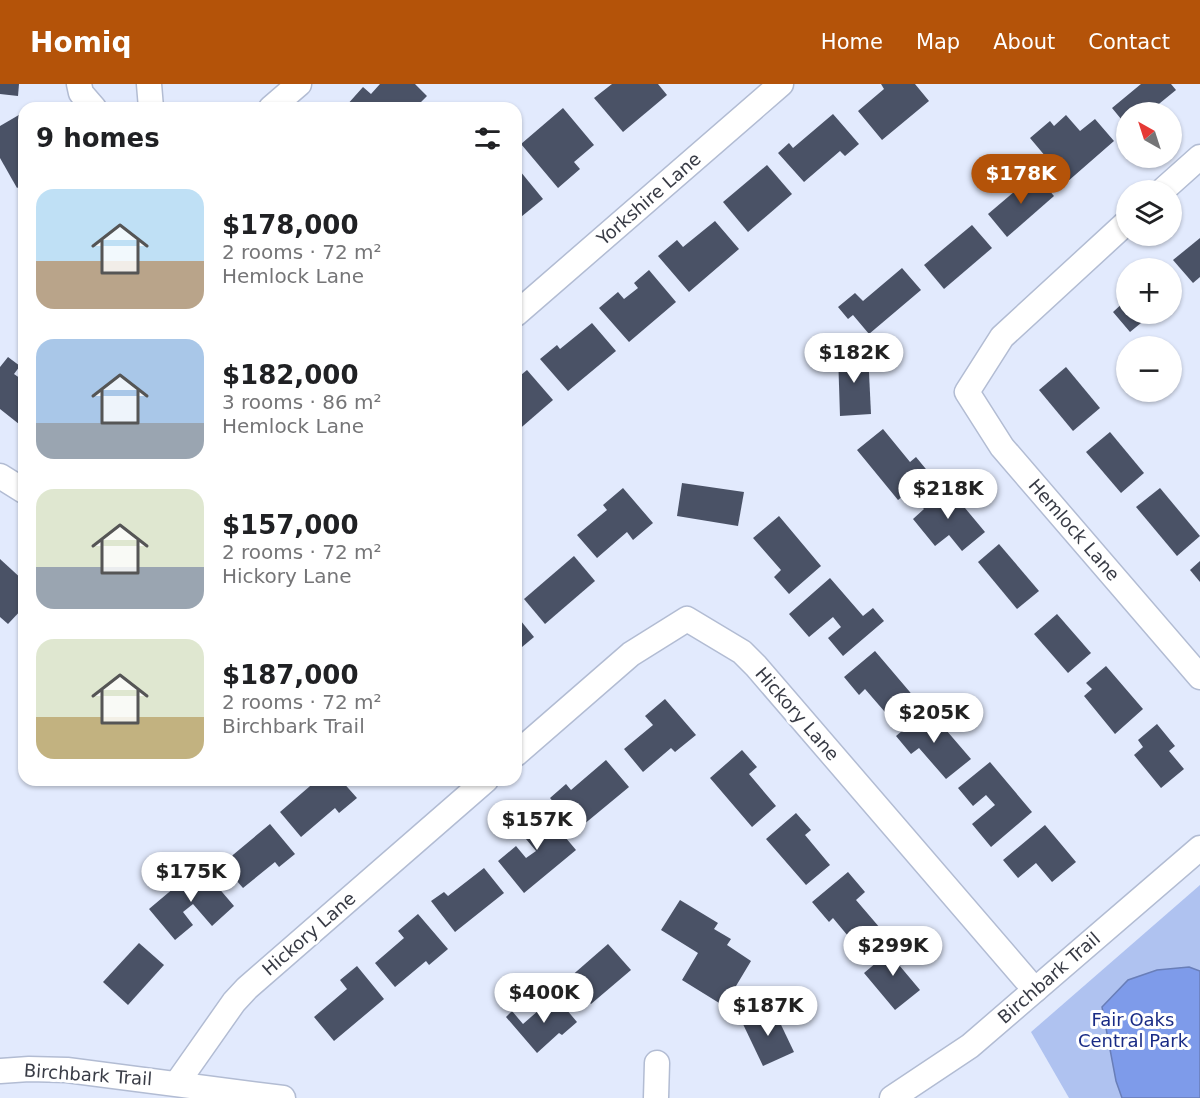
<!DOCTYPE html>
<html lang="en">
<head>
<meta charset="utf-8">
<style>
  body { margin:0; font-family:"DejaVu Sans",sans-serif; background:#f6f6f6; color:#202124; height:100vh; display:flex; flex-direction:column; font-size:22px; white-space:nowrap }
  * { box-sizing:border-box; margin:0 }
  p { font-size:20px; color:#757577 }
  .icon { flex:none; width:33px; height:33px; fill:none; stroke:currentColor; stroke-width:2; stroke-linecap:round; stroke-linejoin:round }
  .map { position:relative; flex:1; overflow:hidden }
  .details { position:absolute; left:18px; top:18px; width:504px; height:684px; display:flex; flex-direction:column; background:#fff; border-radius:18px; box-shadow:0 2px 4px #0004 }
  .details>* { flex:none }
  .needle { width:39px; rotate:321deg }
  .controls { position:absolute; left:1116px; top:18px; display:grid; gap:12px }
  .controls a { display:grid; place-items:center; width:66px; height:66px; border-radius:50%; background:#fff; box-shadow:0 2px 4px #0004; font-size:30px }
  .price { position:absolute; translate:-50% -51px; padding:0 14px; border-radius:21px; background:#fff; color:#222; font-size:20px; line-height:39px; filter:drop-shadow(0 2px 3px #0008) }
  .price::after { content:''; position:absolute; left:50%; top:36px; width:18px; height:14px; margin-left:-9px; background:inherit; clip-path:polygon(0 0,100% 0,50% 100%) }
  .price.current { background:#b45309; color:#fff }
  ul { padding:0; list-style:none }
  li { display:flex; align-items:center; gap:18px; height:150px; padding:0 18px }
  li span { display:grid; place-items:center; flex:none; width:168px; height:120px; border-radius:18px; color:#555 }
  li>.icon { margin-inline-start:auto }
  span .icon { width:72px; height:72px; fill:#fffc; stroke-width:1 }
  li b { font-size:26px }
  h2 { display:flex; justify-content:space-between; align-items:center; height:72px; padding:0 18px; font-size:26px }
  header { display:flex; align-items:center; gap:36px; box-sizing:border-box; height:84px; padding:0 30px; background:#b45309; color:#fff }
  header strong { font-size:28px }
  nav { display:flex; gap:33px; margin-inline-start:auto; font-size:21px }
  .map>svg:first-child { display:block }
  .green { fill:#afc2f0 }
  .water { fill:#7e9bea; stroke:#697eb8; stroke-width:1.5 }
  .building { fill:#4a5266 }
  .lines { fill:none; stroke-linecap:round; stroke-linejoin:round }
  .minor-casing { stroke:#b2bcd3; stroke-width:27 }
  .minor { stroke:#fff; stroke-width:24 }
  .labels { text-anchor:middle; stroke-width:6; stroke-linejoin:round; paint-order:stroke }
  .street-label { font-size:18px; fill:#383b45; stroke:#fff }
  .park-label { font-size:18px; fill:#192b85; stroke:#fff }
</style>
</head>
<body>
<header>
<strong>Homiq</strong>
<nav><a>Home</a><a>Map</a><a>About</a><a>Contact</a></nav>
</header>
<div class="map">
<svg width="1200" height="1014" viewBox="0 0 1200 1014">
  <rect width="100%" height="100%" fill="#e2eafd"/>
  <!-- green -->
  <polygon class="green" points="1200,801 1200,1014 1069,1014 1031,948"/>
  <!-- water -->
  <polygon class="water" points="1189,883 1200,887 1200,1014 1122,1014 1116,997 1102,923 1128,896 1157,886"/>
  <!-- building -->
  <g class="building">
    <polygon points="0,0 19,0 18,12 0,10"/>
    <polygon points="380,0 415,0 427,12 415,24 349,24 346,22 363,3 371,10"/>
    <polygon points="612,0 658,0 667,11 623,48 594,14"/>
    <polygon points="881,0 915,0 929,17 882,56 858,27 884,5"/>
    <polygon points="1141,0 1171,0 1176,6 1149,28 1126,28 1126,41 1112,24"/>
    <polygon points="563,24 594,61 574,78 580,85 558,104 521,60"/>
    <polygon points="24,28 24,100 17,104 0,74 0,42"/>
    <polygon points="833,30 859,60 845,72 840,67 804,98 778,69 789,59 793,64"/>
    <polygon points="1066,31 1080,47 1095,35 1114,57 1067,98 1030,54 1050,37 1054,42"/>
    <polygon points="767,81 792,110 748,148 723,118"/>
    <polygon points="520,87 543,115 516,137 516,90"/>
    <polygon points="1035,90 1054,112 1007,153 988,130"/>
    <polygon points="715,137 739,165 689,208 658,172 677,156 683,163"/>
    <polygon points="972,141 992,164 944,205 924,181"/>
    <polygon points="1200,154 1200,193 1193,199 1173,176"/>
    <polygon points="902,184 921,206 869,250 853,231 848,235 838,223 855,209 863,217"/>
    <polygon points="649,186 676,218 629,258 599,224 618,208 624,215 638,204 634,199"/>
    <polygon points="1126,216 1126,230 1152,230 1130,248 1113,228"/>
    <polygon points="592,239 616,267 568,307 540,275 557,261 560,265"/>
    <polygon points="868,268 871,330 840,332 838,270"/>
    <polygon points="8,273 20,282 14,290 24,297 24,344 0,325 0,283"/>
    <polygon points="1066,283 1100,324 1073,347 1039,306"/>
    <polygon points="527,286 553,316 516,348 516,295"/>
    <polygon points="883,345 910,378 916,373 930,390 898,416 857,366"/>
    <polygon points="1110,348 1144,389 1121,409 1086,368"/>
    <polygon points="682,399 744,408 738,442 677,432"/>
    <polygon points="945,400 985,448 962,467 949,451 935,462 913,435 924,425 920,421"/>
    <polygon points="623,404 653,439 633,456 627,448 597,474 577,451 607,426 603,421"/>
    <polygon points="1160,404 1200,452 1177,472 1136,423"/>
    <polygon points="779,432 821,482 789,510 774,493 781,486 753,454"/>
    <polygon points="999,460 1039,507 1017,525 978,478"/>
    <polygon points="574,472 595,497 545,540 524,515"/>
    <polygon points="0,475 24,497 24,523 8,540 0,533"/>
    <polygon points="1200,477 1200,498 1190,486"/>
    <polygon points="830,494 863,532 873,524 884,537 843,572 828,554 841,543 833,533 809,553 789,530"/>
    <polygon points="1057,530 1091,569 1068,589 1034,550"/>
    <polygon points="516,531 534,553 516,568"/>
    <polygon points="875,567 915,614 891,635 865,605 859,611 844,593"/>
    <polygon points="1106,582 1143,625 1115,650 1084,612 1092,605 1086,599"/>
    <polygon points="665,615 696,651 675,668 671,664 643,688 624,665 653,641 645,632"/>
    <polygon points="928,625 971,675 946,695 919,664 911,670 896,652"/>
    <polygon points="1157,640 1175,662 1169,667 1184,685 1161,704 1134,671 1143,663 1138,656"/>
    <polygon points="742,666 757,683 749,690 776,722 752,743 710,694"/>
    <polygon points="606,676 629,703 577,746 550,714 566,700 571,706"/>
    <polygon points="990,678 1032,728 991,763 972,740 995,721 986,711 973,722 958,704"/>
    <polygon points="317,696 341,696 357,714 339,729 335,724 301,753 280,728"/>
    <polygon points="540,723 576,766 524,809 498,777 516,762 526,774 536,767 516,743"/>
    <polygon points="796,729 811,746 805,751 830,781 806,801 766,755"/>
    <polygon points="270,740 295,770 279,783 275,778 243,804 222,780"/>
    <polygon points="1045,741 1076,778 1052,798 1036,779 1018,794 1003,776"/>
    <polygon points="200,782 234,822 212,842 193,820 183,828 193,841 175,856 149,825"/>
    <polygon points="484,784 504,809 455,848 431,817 444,808 448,812"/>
    <polygon points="848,788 865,808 856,816 880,844 858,864 833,834 829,838 812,818"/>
    <polygon points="680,816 718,839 714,845 731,855 727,861 751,877 724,922 682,896 698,869 661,846"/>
    <polygon points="418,830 448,865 429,881 426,877 395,903 375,879 404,854 398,847"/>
    <polygon points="903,856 913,868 899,881 920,906 895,926 864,889"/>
    <polygon points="139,859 164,881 128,921 103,898"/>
    <polygon points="608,860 631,886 591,920 569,894"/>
    <polygon points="357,882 384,915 334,957 314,933 347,905 340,896"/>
    <polygon points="555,912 577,938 562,951 559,949 537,969 506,933 512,927 523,940"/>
    <polygon points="773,924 794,968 763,982 742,938"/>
  </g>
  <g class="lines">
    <!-- minor casing -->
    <g class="minor-casing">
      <g id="minor">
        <polyline points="79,0 81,9 94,24"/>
        <polyline points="149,0 151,24"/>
        <polyline points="271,24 299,0"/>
        <polyline points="1163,106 1200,73"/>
        <polyline points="1126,139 1002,253 967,308 1002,363 1200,593"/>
        <polyline points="516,230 781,0"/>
        <polyline points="0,392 24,407"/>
        <polyline points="516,670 631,570 687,535 742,568 756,582 1035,906"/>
        <polyline points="0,987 29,985 67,986 283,1014"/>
        <polyline points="177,999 234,918 247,904 486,696"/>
        <polyline points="656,1014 657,979"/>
        <polyline points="892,1014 970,962 1200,764"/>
      </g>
    </g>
    <!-- minor -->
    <use href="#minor" class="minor"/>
  </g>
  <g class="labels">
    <!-- street labels -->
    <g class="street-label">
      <text transform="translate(649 115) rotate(-41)" y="6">Yorkshire Lane</text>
      <text transform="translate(1074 446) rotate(49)" y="6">Hemlock Lane</text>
      <text transform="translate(797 630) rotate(49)" y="6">Hickory Lane</text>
      <text transform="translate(309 850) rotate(-41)" y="6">Hickory Lane</text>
      <text transform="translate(1049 894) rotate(-41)" y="6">Birchbark Trail</text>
      <text transform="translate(88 991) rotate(4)" y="6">Birchbark Trail</text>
    </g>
    <!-- park labels -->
    <g class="park-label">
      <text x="1133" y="942">Fair Oaks<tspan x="1133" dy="21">Central Park</tspan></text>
    </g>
  </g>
</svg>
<div class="controls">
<a><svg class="needle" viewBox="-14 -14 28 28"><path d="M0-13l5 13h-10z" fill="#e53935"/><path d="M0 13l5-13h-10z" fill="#757577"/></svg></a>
<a><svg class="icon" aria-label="layers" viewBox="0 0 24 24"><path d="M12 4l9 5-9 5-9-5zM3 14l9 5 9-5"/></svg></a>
<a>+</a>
<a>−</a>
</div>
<b class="price current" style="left:1021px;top:121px">$178K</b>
<b class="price" style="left:854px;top:300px">$182K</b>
<b class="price" style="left:948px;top:436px">$218K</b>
<b class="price" style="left:934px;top:660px">$205K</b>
<b class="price" style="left:537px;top:767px">$157K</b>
<b class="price" style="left:191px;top:819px">$175K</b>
<b class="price" style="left:893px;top:893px">$299K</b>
<b class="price" style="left:544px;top:940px">$400K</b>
<b class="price" style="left:768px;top:953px">$187K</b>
<section class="details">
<h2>9 homes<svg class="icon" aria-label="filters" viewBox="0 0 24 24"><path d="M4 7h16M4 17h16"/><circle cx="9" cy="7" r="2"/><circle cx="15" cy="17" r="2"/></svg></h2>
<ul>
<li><span style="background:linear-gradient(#bfe0f5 60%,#b9a48a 0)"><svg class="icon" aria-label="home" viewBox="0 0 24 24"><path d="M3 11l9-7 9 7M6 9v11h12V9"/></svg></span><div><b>$178,000</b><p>2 rooms · 72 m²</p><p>Hemlock Lane</p></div></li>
<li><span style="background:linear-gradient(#a9c7e8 70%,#9aa5b1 0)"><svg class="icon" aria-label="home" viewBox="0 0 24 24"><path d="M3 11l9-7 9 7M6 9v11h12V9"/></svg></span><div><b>$182,000</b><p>3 rooms · 86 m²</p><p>Hemlock Lane</p></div></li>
<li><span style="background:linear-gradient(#dfe7d0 65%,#9aa5b1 0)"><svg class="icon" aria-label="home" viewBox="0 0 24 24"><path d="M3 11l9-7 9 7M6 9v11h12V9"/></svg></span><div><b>$157,000</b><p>2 rooms · 72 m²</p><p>Hickory Lane</p></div></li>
<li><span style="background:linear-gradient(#dfe7d0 65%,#c2b280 0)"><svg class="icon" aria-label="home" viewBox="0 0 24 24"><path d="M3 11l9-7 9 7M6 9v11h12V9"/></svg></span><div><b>$187,000</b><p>2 rooms · 72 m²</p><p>Birchbark Trail</p></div></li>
</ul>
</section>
</div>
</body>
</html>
